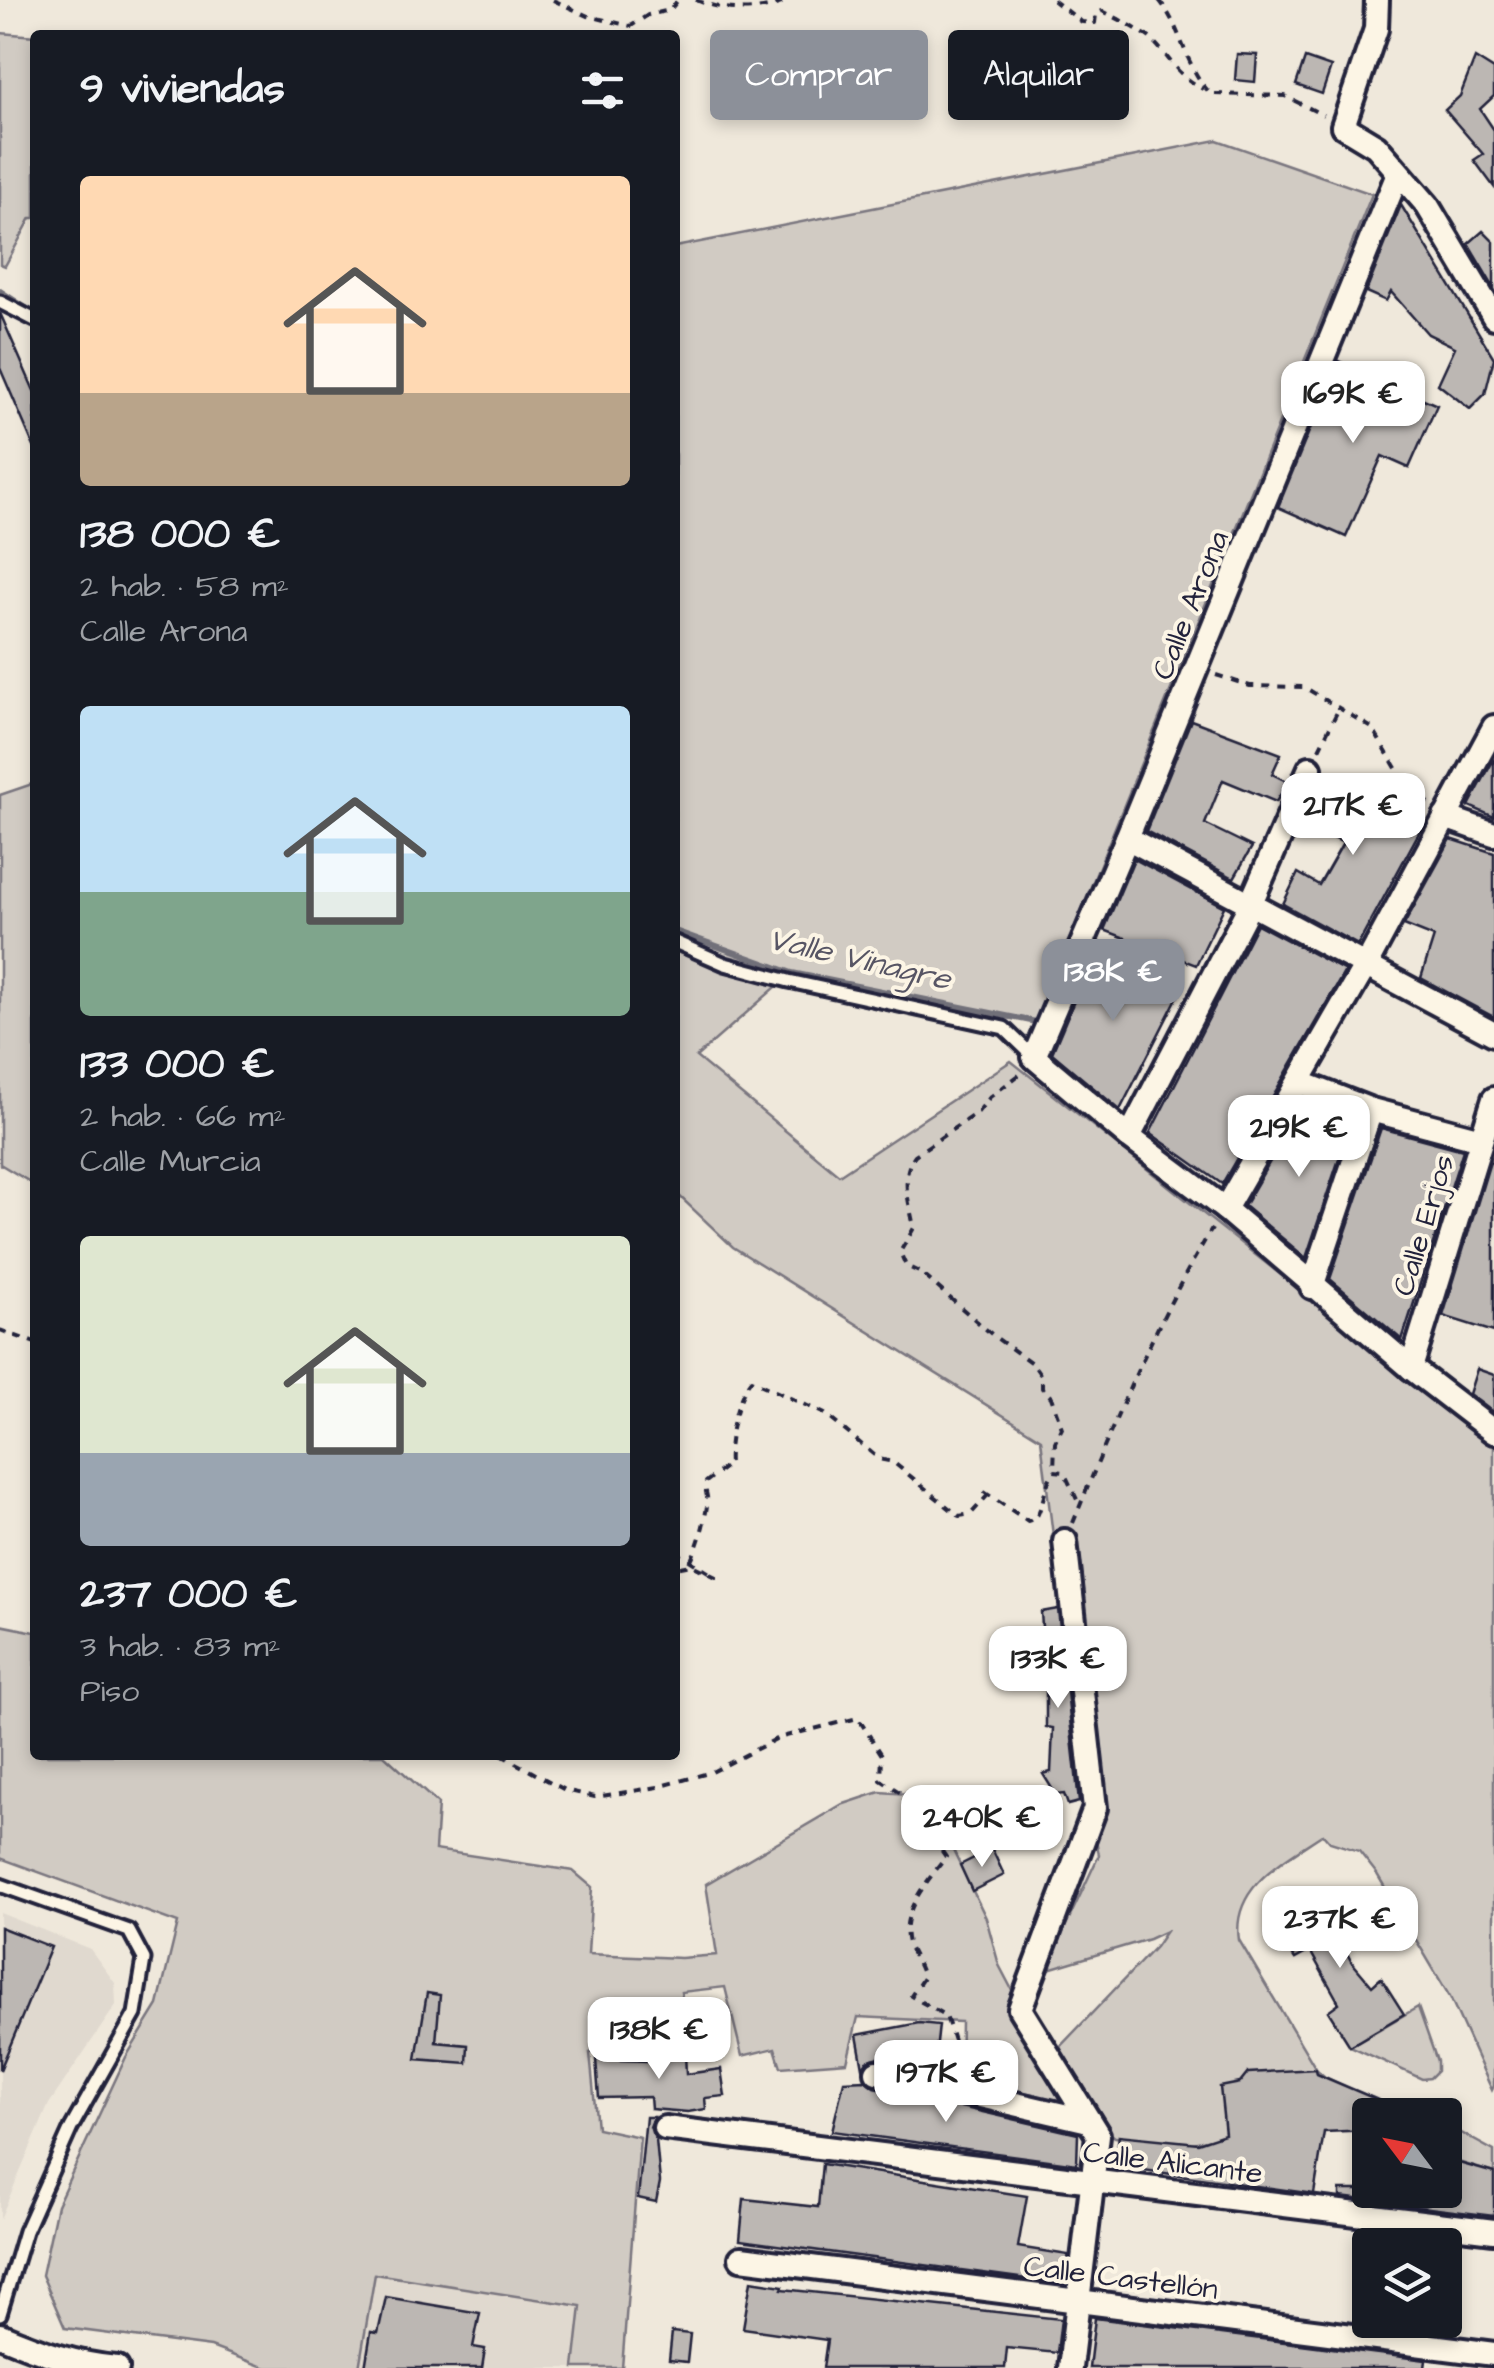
<!DOCTYPE html>
<html lang="es">
<head>
<meta charset="utf-8">
<style>
  body { margin:0; font-family:"Architects Daughter",sans-serif; background:#20242c; color:#f1f3f6; height:100vh; display:flex; flex-direction:column; font-size:38px; white-space:nowrap }
  * { box-sizing:border-box; margin:0 }
  p { font-size:32px; color:#9ea1a6 }
  .icon { flex:none; width:55px; height:55px; fill:none; stroke:currentColor; stroke-width:2; stroke-linecap:round; stroke-linejoin:round }
  .map { position:relative; flex:1; overflow:hidden }
  .sheet { position:absolute; left:30px; top:30px; width:650px; height:1730px; display:flex; flex-direction:column; background:#171b24; border-radius:10px; box-shadow:0 5px 15px #0003 }
  .sheet>* { flex:none }
  .hud { position:absolute; left:710px; top:30px; width:632px; height:90px; display:flex; gap:20px }
  .needle { width:65px; rotate:302deg }
  .buttons { position:absolute; left:1352px; top:2098px; display:grid; gap:20px }
  .buttons a { display:grid; place-items:center; width:110px; height:110px; border-radius:10px; background:#171b24; box-shadow:0 5px 15px #0003; font-size:50px }
  .price { position:absolute; translate:-50% -85px; padding:0 22px; border-radius:20px; background:#fff; color:#222; font-size:32px; line-height:65px; filter:drop-shadow(0 2px 5px #0008) }
  .price::after { content:''; position:absolute; left:50%; top:60px; width:30px; height:22px; margin-left:-15px; background:inherit; clip-path:polygon(0 0,100% 0,50% 100%) }
  .price.on { background:#8c9099; color:#fff }
  ul { padding:0; list-style:none }
  li { display:grid; align-content:center; gap:20px; height:530px; padding:0 50px }
  li span { display:grid; place-items:center; height:310px; border-radius:10px; color:#555 }
  li>.icon { margin-inline-start:auto }
  span .icon { width:180px; height:180px; fill:#fffc; stroke-width:1 }
  li b { font-size:42px }
  h2 { display:flex; justify-content:space-between; align-items:center; height:120px; padding:0 50px; font-size:42px }
  .tag { padding:0 35px; border-radius:10px; background:#171b24; box-shadow:0 5px 15px #0003; font-size:35px; line-height:90px }
  .tag.on { background:#8c9099; color:#fff }
  .map>svg:first-child { display:block }
  .built { fill:#e0d9cf }
  .green { fill:#d1cbc3; stroke:#7a767f; stroke-width:2.5 }
  .lines { fill:none; stroke-linecap:round; stroke-linejoin:round }
  .stream { stroke:#716f79; stroke-width:6 }
  .building { fill:#bcb7b3; stroke:#22223b; stroke-width:2.5 }
  .lane-casing { stroke:#22223b; stroke-width:19 }
  .street-casing { stroke:#22223b; stroke-width:30 }
  .path { stroke:#22223b; stroke-width:4; stroke-dasharray:8 8; stroke-linecap:butt }
  .lane { stroke:#fcf5e5; stroke-width:11 }
  .street { stroke:#fcf5e5; stroke-width:22 }
  .labels { text-anchor:middle; stroke-width:8; stroke-linejoin:round; paint-order:stroke }
  .street-label { font-size:30px; fill:#22223b; stroke:#fcf5e5 }
  .water-label { font-size:32px; font-style:italic; fill:#575564; stroke:#fcf5e5 }
</style>
</head>
<body>
<div class="map">
<svg width="1494" height="2368" viewBox="0 0 1494 2368">
  <rect width="100%" height="100%" fill="#efe8db"/>
  <filter id="ink" filterUnits="userSpaceOnUse"><feTurbulence type="fractalNoise" baseFrequency=".01" numOctaves="2"/><feDisplacementMap in="SourceGraphic" scale="20" xChannelSelector="R" yChannelSelector="G"/><feConvolveMatrix kernelMatrix="1 2 1 2 8 2 1 2 1" color-interpolation-filters="sRGB"/></filter>
  <g filter="url(#ink)">
    <!-- built -->
    <g class="built">
      <polygon points="0,1913 90,1949 115,1983 116,2005 49,2104 0,2219"/>
      <polygon points="375,2274 581,2307 574,2368 359,2368"/>
    </g>
    <!-- green -->
    <g class="green">
      <polygon points="0,33 35,36 35,218 31,218 5,266 0,264"/>
      <path d="M1217,140L1372,194L1036,1022L792,973L696,1057L839,1175L1011,1061L1494,1444V2086L1492,2090L1450,1997L1377,1874L1359,1851L1330,1842L1323,1834C1285,1860 1231,1886 1239,1940L1316,2069L1325,2077L1342,2085L1220,2137L1188,2144L1115,2137L1103,2128L1056,2051L1155,1947L1166,1931L1149,1939L1045,1970L1099,1855L1081,1761L1041,1439L733,1247L675,1192V247Z"/>
      <polygon points="35,783 35,1185 0,1164 0,795"/>
      <polygon points="0,1625 35,1632 35,1755 384,1755 438,1804 435,1850 573,1871 592,1887 588,1954 681,1958 717,1955 706,1884 841,1805 880,1792 922,1795 943,1829 986,1918 999,1965 1072,2104 960,2076 961,2022 858,2017 847,2062 781,2067 775,2048 742,2056 725,1987 681,1992 686,2022 640,2020 645,2049 590,2053 597,2128 640,2137 622,2368 574,2368 581,2306 375,2274 359,2368 266,2368 211,2347 65,2328 42,2275 57,2205 126,2057 158,2005 178,1923 0,1858"/>
      <polygon points="1418,2007 1437,2061 1437,2071 1430,2078 1422,2079 1350,2046"/>
      <polygon points="1445,2124 1494,2151 1494,2173 1445,2158"/>
    </g>
    <g class="lines">
      <!-- stream -->
      <g class="stream">
        <polyline points="0,291 35,314"/>
        <polyline points="675,931 792,973 1036,1022"/>
      </g>
    </g>
    <!-- building -->
    <g class="building">
      <polygon points="1237,54 1257,55 1255,82 1235,80"/>
      <polygon points="1305,58 1331,67 1322,94 1296,85"/>
      <polygon points="1475,58 1494,70 1494,96 1480,109 1494,130 1494,187 1474,160 1483,154 1445,110 1460,96"/>
      <polygon points="1401,205 1494,358 1485,394 1470,409 1438,384 1455,347 1428,334 1391,292 1386,301 1366,292"/>
      <polygon points="1483,231 1494,242 1494,288 1468,244"/>
      <polygon points="0,313 35,393 35,449 0,368"/>
      <polygon points="1338,361 1437,405 1409,468 1382,456 1346,537 1278,507"/>
      <polygon points="1191,720 1281,754 1272,774 1288,782 1276,802 1223,780 1205,824 1252,847 1234,878 1146,831"/>
      <polygon points="1494,759 1494,817 1469,806"/>
      <polygon points="1324,773 1424,823 1358,945 1283,904 1298,873 1319,885 1343,843 1303,822"/>
      <polygon points="1451,839 1494,853 1494,1017 1421,978 1434,937 1404,925"/>
      <polygon points="1134,859 1224,907 1196,965 1104,930"/>
      <polygon points="1257,924 1345,971 1222,1184 1150,1133"/>
      <polygon points="1099,942 1179,994 1120,1110 1052,1053"/>
      <polygon points="1297,1115 1351,1123 1306,1258 1244,1206"/>
      <polygon points="1381,1128 1463,1150 1402,1340 1330,1279"/>
      <polygon points="1490,1162 1494,1163 1494,1332 1443,1316"/>
      <polygon points="1477,1369 1494,1375 1494,1413 1469,1394"/>
      <polygon points="1058,1609 1079,1802 1068,1805 1064,1794 1056,1795 1043,1774 1051,1772 1053,1728 1046,1727 1046,1689 1038,1671 1045,1671 1041,1612"/>
      <polygon points="992,1849 1004,1875 972,1891 960,1865"/>
      <polygon points="1329,1893 1350,1928 1338,1935 1351,1961 1372,1986 1381,1978 1404,2014 1350,2046 1328,2011 1339,2003 1310,1951 1295,1959 1275,1929"/>
      <polygon points="0,1927 51,1947 0,2070"/>
      <polygon points="427,1993 440,1995 436,2042 468,2045 467,2063 416,2059"/>
      <polygon points="919,2023 939,2025 934,2070 879,2057 867,2061 863,2068 857,2035"/>
      <polygon points="645,2049 685,2053 686,2074 721,2069 725,2096 705,2098 706,2109 688,2112 651,2109 650,2097 599,2098 596,2059 646,2061"/>
      <polygon points="1316,2069 1317,2074 1413,2115 1370,2115 1370,2130 1324,2132 1314,2194 1115,2166 1119,2135 1198,2143 1225,2134 1220,2087 1240,2083 1248,2073"/>
      <polygon points="865,2080 874,2087 1078,2134 1077,2164 832,2131 844,2081"/>
      <polygon points="646,2117 654,2117 650,2127 656,2140 660,2182 656,2202 638,2198"/>
      <polygon points="1445,2159 1494,2173 1494,2216 1340,2197 1340,2190 1445,2190"/>
      <polygon points="822,2164 1027,2196 1018,2247 1068,2255 1063,2284 740,2240 744,2199 818,2207"/>
      <polygon points="751,2281 783,2286 782,2289 1061,2319 1057,2353 1007,2348 1005,2368 823,2368 827,2340 743,2328"/>
      <polygon points="386,2297 480,2313 473,2347 485,2349 482,2368 365,2368 371,2332 378,2333"/>
      <polygon points="1095,2318 1426,2360 1425,2368 1089,2368"/>
      <polygon points="672,2332 690,2334 687,2362 669,2360"/>
    </g>
    <g class="lines">
      <!-- lane casing -->
      <g class="lane-casing">
        <g id="lane">
          <polyline points="0,302 35,320"/>
          <polyline points="675,942 725,964 789,981 1004,1028 1034,1057"/>
          <polyline points="0,1885 129,1931 144,1959 135,2014 71,2128 25,2231 0,2314"/>
        </g>
      </g>
      <!-- street casing -->
      <g class="street-casing">
        <g id="street">
          <polyline points="1377,0 1376,29 1343,126 1376,146 1427,205 1494,317"/>
          <polyline points="1398,174 1127,838 1034,1057 1129,1137 1225,1209 1411,1368 1494,1432"/>
          <polyline points="1445,817 1494,834"/>
          <polyline points="1127,838 1494,1034"/>
          <polyline points="1299,1082 1371,1110 1481,1139"/>
          <polyline points="1129,1137 1250,905 1310,768"/>
          <polyline points="1225,1209 1366,965 1494,727"/>
          <polyline points="1312,1287 1371,1110"/>
          <polyline points="1411,1368 1494,1099"/>
          <polyline points="1065,1541 1095,1808 1020,2009 1098,2135 1070,2368"/>
          <polyline points="877,2072 1089,2121"/>
          <polyline points="665,2128 1494,2231"/>
          <polyline points="741,2258 1494,2354"/>
          <path d="M0,2335C38,2351 76,2365 117,2368"/>
        </g>
      </g>
      <!-- path -->
      <g class="path">
        <polyline points="553,0 588,16 631,26 648,15 670,10 678,0"/>
        <path d="M696,0C726,12 760,13 789,0"/>
        <path d="M1053,0L1082,22L1095,23L1096,14L1102,11C1110,14 1145,33 1151,39C1173,61 1173,72 1203,89"/>
        <path d="M1159,0C1182,28 1185,68 1211,94L1285,96L1323,115"/>
        <polyline points="1216,675 1250,686 1304,687 1372,728 1402,778 1430,804"/>
        <polyline points="1319,749 1339,708"/>
        <path d="M1019,1075L990,1097L978,1112L915,1155C899,1176 910,1204 914,1228L900,1252L906,1266L921,1273L995,1337L1033,1364L1042,1377V1388L1051,1397L1062,1428L1055,1442L1054,1471"/>
        <polyline points="0,1330 35,1343"/>
        <path d="M984,1492L1028,1521L1036,1518C1044,1503 1045,1484 1054,1471L1064,1472L1080,1506"/>
        <path d="M1073,1523C1114,1423 1155,1321 1212,1229"/>
        <polyline points="675,1551 716,1577 692,1565 675,1568"/>
        <path d="M691,1560C699,1544 704,1525 707,1506C709,1497 704,1492 706,1482L729,1464C727,1443 737,1396 751,1380L825,1414L879,1459L893,1462L959,1516L971,1514L988,1495"/>
        <path d="M501,1755L565,1790L595,1797L658,1787L712,1772L778,1738L858,1718L882,1755L881,1780L904,1795L946,1857C927,1882 896,1915 910,1949C915,1960 920,1965 923,1978L911,1996L946,2016L954,2041"/>
      </g>
      <!-- lane -->
      <use href="#lane" class="lane"/>
      <!-- street -->
      <use href="#street" class="street"/>
    </g>
  </g>
  <g class="labels">
    <!-- street labels -->
    <g class="street-label">
      <text transform="translate(1190 605) rotate(-68)" y="10">Calle Arona</text>
      <text transform="translate(1423 1225) rotate(-73)" y="10">Calle Erjos</text>
      <text transform="translate(1173 2162) rotate(7)" y="10">Calle Alicante</text>
      <text transform="translate(1121 2277) rotate(7)" y="10">Calle Castellón</text>
    </g>
    <!-- water labels -->
    <g class="water-label">
      <text transform="translate(860 958) rotate(13)" y="11">Valle Vinagre</text>
    </g>
  </g>
</svg>
<div class="buttons">
<a><svg class="needle" viewBox="-14 -14 28 28"><path d="M0-13l5 13h-10z" fill="#e53935"/><path d="M0 13l5-13h-10z" fill="#9ea1a6"/></svg></a>
<a><svg class="icon" aria-label="layers" viewBox="0 0 24 24"><path d="M12 4l9 5-9 5-9-5zM3 14l9 5 9-5"/></svg></a>
</div>
<b class="price" style="left:1353px;top:446px">169K €</b>
<b class="price" style="left:1353px;top:858px">217K €</b>
<b class="price on" style="left:1113px;top:1024px">138K €</b>
<b class="price" style="left:1299px;top:1180px">219K €</b>
<b class="price" style="left:1058px;top:1711px">133K €</b>
<b class="price" style="left:982px;top:1870px">240K €</b>
<b class="price" style="left:1340px;top:1971px">237K €</b>
<b class="price" style="left:659px;top:2082px">138K €</b>
<b class="price" style="left:946px;top:2125px">197K €</b>
<div class="hud">
<a class="tag on">Comprar</a>
<a class="tag">Alquilar</a>
</div>
<section class="sheet">
<h2>9 viviendas<svg class="icon" aria-label="filters" viewBox="0 0 24 24"><path d="M4 7h16M4 17h16"/><circle cx="9" cy="7" r="2"/><circle cx="15" cy="17" r="2"/></svg></h2>
<ul>
<li><span style="background:linear-gradient(#ffd9b3 70%,#b9a48a 0)"><svg class="icon" aria-label="home" viewBox="0 0 24 24"><path d="M3 11l9-7 9 7M6 9v11h12V9"/></svg></span><div><b>138 000 €</b><p>2 hab. · 58 m²</p><p>Calle Arona</p></div></li>
<li><span style="background:linear-gradient(#bfe0f5 60%,#7fa58c 0)"><svg class="icon" aria-label="home" viewBox="0 0 24 24"><path d="M3 11l9-7 9 7M6 9v11h12V9"/></svg></span><div><b>133 000 €</b><p>2 hab. · 66 m²</p><p>Calle Murcia</p></div></li>
<li><span style="background:linear-gradient(#dfe7d0 70%,#9aa5b1 0)"><svg class="icon" aria-label="home" viewBox="0 0 24 24"><path d="M3 11l9-7 9 7M6 9v11h12V9"/></svg></span><div><b>237 000 €</b><p>3 hab. · 83 m²</p><p>Piso</p></div></li>
</ul>
</section>
</div>
</body>
</html>
